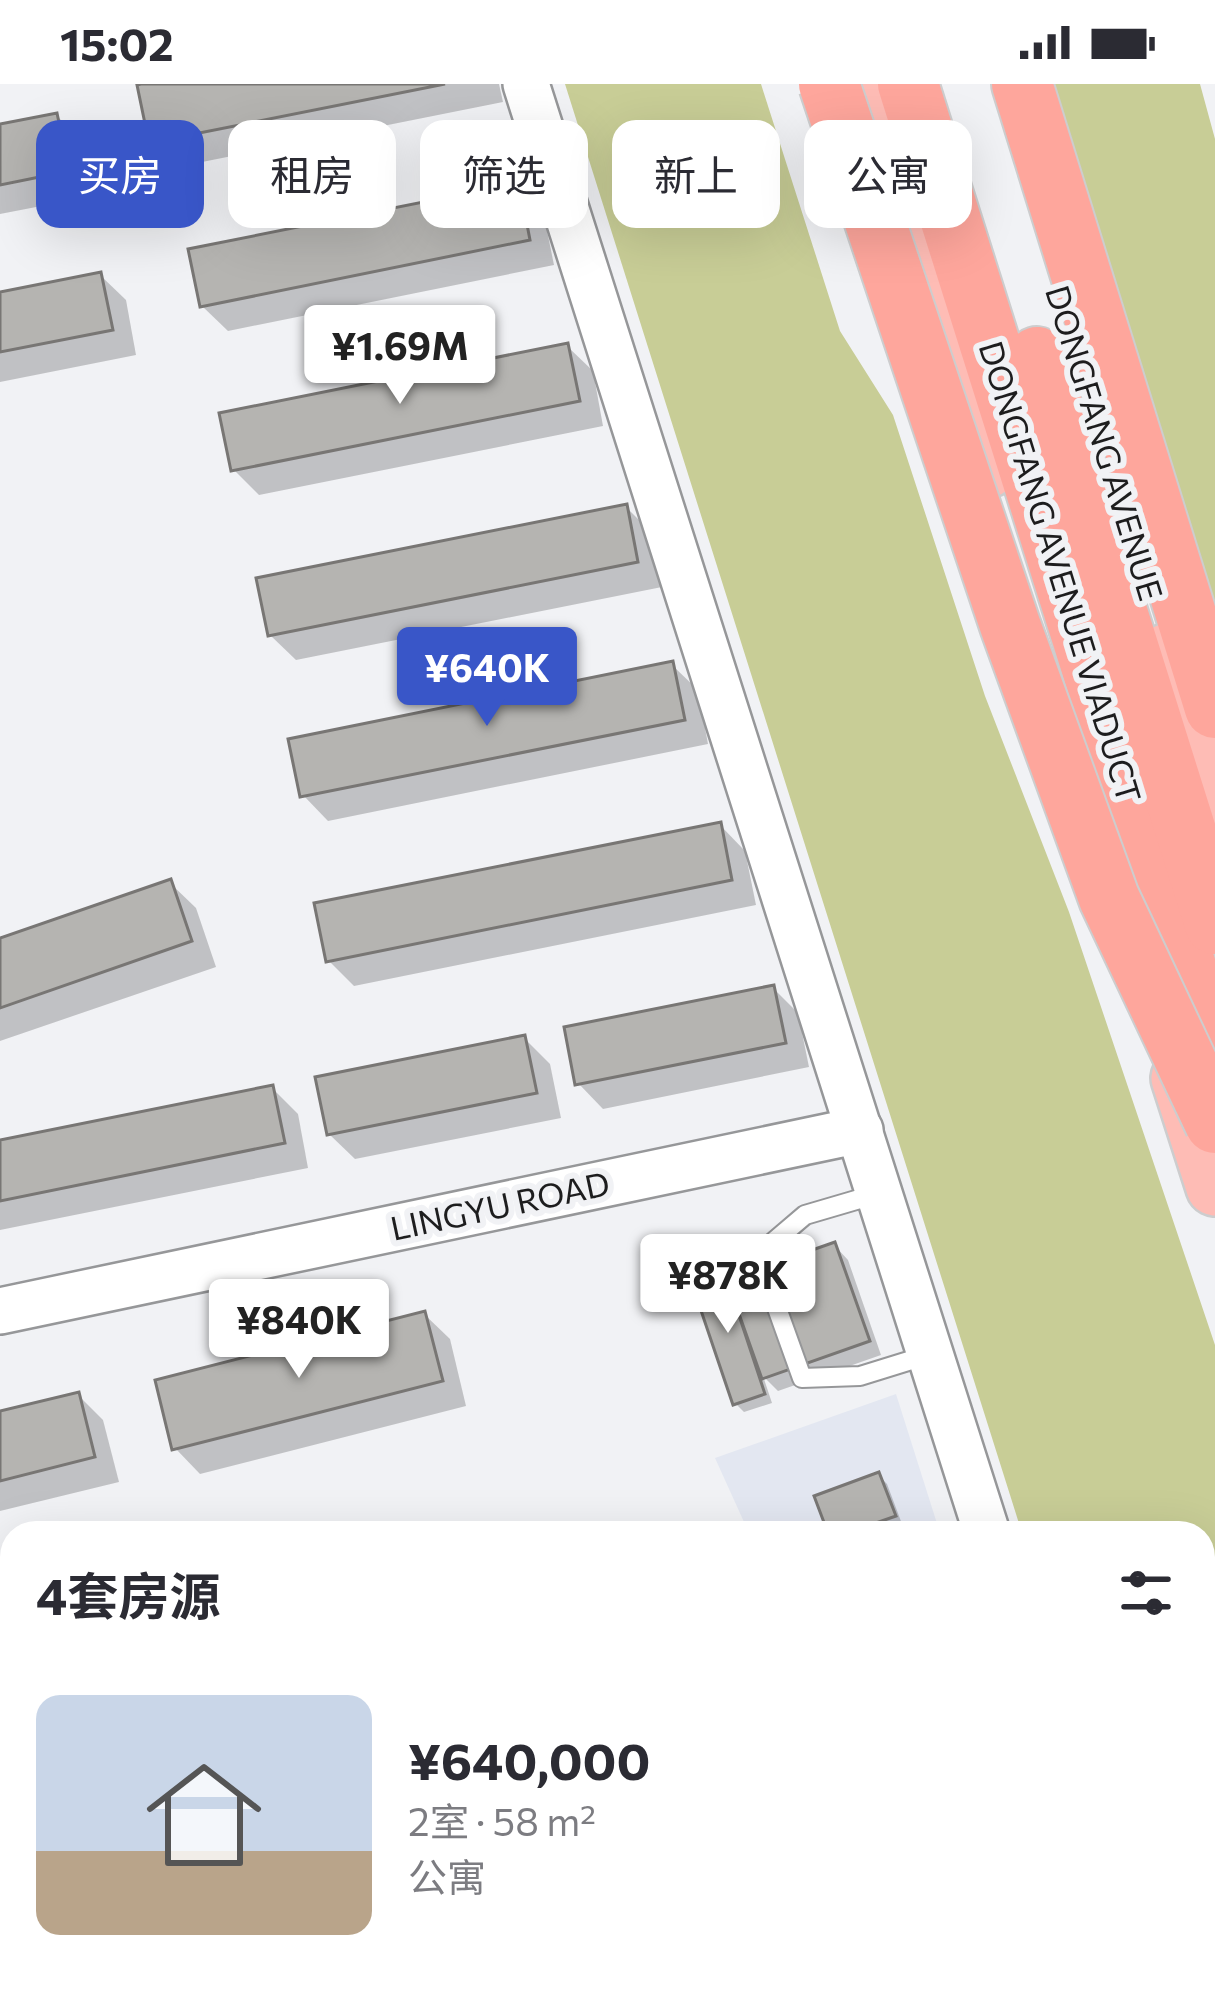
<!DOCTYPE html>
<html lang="zh">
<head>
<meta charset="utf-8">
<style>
  body { margin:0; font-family:Commissioner,"Noto Sans SC",sans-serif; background:#f7f7f7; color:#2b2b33; height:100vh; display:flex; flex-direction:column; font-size:45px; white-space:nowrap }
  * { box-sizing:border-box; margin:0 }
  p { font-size:39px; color:#7c7c81 }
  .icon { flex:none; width:66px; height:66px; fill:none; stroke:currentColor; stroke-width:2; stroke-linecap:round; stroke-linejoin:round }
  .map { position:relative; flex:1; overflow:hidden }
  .details { position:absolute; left:0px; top:1437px; width:1215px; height:471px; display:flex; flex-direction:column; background:#fff; border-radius:36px 36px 0 0; box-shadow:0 12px 48px #0002 }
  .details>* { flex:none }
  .guide { position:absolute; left:36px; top:36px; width:1143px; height:108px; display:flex; gap:24px }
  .price { position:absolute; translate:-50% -102px; padding:0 27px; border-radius:12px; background:#fff; color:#222; font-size:39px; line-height:78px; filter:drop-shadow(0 3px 6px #0008) }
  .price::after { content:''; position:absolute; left:50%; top:72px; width:36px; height:27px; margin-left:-18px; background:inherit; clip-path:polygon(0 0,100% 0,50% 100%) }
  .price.active { background:#3956c8; color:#fff }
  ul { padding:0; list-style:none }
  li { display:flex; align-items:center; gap:36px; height:300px; padding:0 36px }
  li+li { border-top:3px solid #e1e1e2 }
  li span { display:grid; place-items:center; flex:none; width:336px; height:240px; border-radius:24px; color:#555 }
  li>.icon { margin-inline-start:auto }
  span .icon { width:144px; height:144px; fill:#fffc; stroke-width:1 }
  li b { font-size:51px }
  h2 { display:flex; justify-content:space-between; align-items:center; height:144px; padding:0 36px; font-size:51px }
  .pill { padding:0 42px; border-radius:24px; background:#fff; box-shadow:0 12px 48px #0002; font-size:42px; line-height:108px }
  .pill.active { background:#3956c8; color:#fff }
  .status { display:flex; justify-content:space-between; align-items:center; height:84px; padding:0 60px; background:#fff; direction:ltr }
  .status svg { height:33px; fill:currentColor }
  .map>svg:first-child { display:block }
  .built { fill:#e3e7f1 }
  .green { fill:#c8cd96 }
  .shadow { fill:#0003 }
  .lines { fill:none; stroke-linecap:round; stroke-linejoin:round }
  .stream { stroke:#97a1b3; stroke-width:10 }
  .building { fill:#b5b4b1; stroke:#787674; stroke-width:3 }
  .service-casing { stroke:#969799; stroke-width:22 }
  .tertiary-casing { stroke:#969799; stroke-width:50 }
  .primary-casing { stroke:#cdcdce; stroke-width:62 }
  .trunk-casing { stroke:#cdcdce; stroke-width:64 }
  .service { stroke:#fff; stroke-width:18 }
  .tertiary { stroke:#fff; stroke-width:45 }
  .primary { stroke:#febcb5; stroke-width:57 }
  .trunk { stroke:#fea69c; stroke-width:60 }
  .trunk-bridge-casing { stroke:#cdcdce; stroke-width:64; stroke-linecap:butt }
  .trunk-bridge { stroke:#fea69c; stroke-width:60 }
  .labels { text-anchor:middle; stroke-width:12; stroke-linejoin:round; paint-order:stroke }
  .street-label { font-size:33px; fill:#1d1d1e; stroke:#f1f2f5 }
</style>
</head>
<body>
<div class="status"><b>15:02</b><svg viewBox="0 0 49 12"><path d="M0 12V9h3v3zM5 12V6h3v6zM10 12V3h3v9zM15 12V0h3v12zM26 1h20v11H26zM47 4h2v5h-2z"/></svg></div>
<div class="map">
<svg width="1215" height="1906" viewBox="0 0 1215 1906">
  <rect width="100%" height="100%" fill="#f1f2f5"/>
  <!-- built -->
  <polygon class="built" points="896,1310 940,1449 749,1449 715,1374"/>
  <!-- green -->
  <g class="green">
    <polygon points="565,0 761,0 840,247 893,331 985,612 1069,828 1215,1261 1215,1906 1168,1906 1165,1896 1203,1896 1203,1449 1022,1449"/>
    <polygon points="1045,0 1200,0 1215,55 1215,534"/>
  </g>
  <!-- shadow -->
  <g class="shadow">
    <polygon points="156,0 499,0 503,18 177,83 152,57"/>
    <polygon points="57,32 82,58 93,112 0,130 0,43"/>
    <polygon points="518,102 543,127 554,181 228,247 202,222"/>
    <polygon points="100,191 126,216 136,271 0,298 0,211"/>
    <polygon points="567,262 593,287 603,342 259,411 233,385"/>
    <polygon points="626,423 651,448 662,503 296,576 270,551"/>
    <polygon points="672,581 698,606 708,660 328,737 303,711"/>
    <polygon points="720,741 745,767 756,821 354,902 328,876"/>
    <polygon points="170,799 196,824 216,883 0,957 0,858"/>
    <polygon points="773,904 798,929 809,983 603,1025 578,999"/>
    <polygon points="524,954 550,980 561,1034 355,1075 329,1050"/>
    <polygon points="272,1004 298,1030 308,1084 0,1146 0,1059"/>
    <polygon points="835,1162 848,1176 881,1271 778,1307 763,1292 772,1319 744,1328 735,1319 722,1187 731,1196"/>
    <polygon points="424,1230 450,1255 466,1322 200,1390 175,1364"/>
    <polygon points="78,1311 103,1336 119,1398 0,1427 0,1330"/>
    <polygon points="879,1392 887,1400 902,1440 878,1449 831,1449"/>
    <polygon points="12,1608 12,1704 0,1707 0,1611"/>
    <polygon points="464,1896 544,1896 554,1906 418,1906"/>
    <polygon points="661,1896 862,1896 866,1906 651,1906"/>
  </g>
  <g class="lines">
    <!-- stream -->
    <g class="stream">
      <polyline points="1203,1617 1215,1615"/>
      <polyline points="0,1854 12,1852"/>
    </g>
  </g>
  <!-- building -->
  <g class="building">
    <polygon points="141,0 445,0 149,59 137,1"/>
    <polygon points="57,29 69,87 0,101 0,40"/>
    <polygon points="519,99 530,156 200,223 188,165"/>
    <polygon points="101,188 113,246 0,268 0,208"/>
    <polygon points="568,259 580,317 231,387 219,329"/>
    <polygon points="627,420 638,478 268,552 256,494"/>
    <polygon points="673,577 685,636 300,713 288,655"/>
    <polygon points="721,738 732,796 326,878 314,819"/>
    <polygon points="171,795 192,857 0,924 0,854"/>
    <polygon points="774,901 786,959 575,1001 564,943"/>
    <polygon points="525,951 537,1009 327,1051 315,993"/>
    <polygon points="273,1001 285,1059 0,1117 0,1056"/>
    <polygon points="835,1158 870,1257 762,1295 727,1196"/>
    <polygon points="723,1183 765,1310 733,1321 690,1194"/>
    <polygon points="425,1227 443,1297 172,1366 155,1296"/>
    <polygon points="79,1308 95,1373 0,1397 0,1327"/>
    <polygon points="879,1388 896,1432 847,1449 828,1449 814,1412"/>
    <polygon points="12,1605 12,1673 0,1676 0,1608"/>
    <polygon points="450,1896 534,1896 537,1906 404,1906"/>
    <polygon points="653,1896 826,1896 801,1906 648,1906 645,1899"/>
  </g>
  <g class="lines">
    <!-- service casing -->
    <g class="service-casing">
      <polyline id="service" points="880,1109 805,1131 758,1171 802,1294 860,1292 931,1270"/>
    </g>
    <!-- tertiary casing -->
    <g class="tertiary-casing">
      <g id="tertiary">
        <polyline points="526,0 987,1449"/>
        <polyline points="0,1227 860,1046"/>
        <polyline points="1129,1896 1132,1906"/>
      </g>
    </g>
    <!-- primary casing -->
    <g class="primary-casing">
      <g id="primary">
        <polyline points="867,0 988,385"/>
        <polyline points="1168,568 1215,719"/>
        <polyline points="1180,994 1215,1103"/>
      </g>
    </g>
    <!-- trunk casing -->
    <g class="trunk-casing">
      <g id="trunk">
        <polyline points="908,0 1215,975"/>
        <polyline points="1022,0 1215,624"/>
        <polyline points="1037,273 1215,840"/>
      </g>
    </g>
    <!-- service -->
    <use href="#service" class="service"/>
    <!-- tertiary -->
    <use href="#tertiary" class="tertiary"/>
    <!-- primary -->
    <use href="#primary" class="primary"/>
    <!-- trunk -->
    <use href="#trunk" class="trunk"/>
    <!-- trunk-bridge casing -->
    <g class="trunk-bridge-casing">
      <polyline id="trunk-bridge" points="829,0 1010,541 1109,814 1215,1039"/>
    </g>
    <!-- trunk-bridge -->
    <use href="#trunk-bridge" class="trunk-bridge"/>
  </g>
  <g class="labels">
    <!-- street labels -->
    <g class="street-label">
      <text transform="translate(1104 359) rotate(73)" y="12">DONGFANG AVENUE</text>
      <text transform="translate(1060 488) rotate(73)" y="12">DONGFANG AVENUE VIADUCT</text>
      <text transform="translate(500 1122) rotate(-12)" y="12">LINGYU ROAD</text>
    </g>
  </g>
</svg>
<b class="price" style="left:400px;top:323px">¥1.69M</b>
<b class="price active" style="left:487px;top:645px">¥640K</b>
<b class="price" style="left:728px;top:1252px">¥878K</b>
<b class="price" style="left:299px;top:1297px">¥840K</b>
<div class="guide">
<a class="pill active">买房</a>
<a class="pill">租房</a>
<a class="pill">筛选</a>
<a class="pill">新上</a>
<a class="pill">公寓</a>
</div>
<section class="details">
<h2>4套房源<svg class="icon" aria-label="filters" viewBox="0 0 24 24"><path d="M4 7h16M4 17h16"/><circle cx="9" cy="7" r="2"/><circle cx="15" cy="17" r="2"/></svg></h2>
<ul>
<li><span style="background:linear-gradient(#c9d6e8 65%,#b9a48a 0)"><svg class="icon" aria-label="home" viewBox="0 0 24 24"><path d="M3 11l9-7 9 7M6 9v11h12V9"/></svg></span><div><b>¥640,000</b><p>2室 · 58 m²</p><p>公寓</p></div></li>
</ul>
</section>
</div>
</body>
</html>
